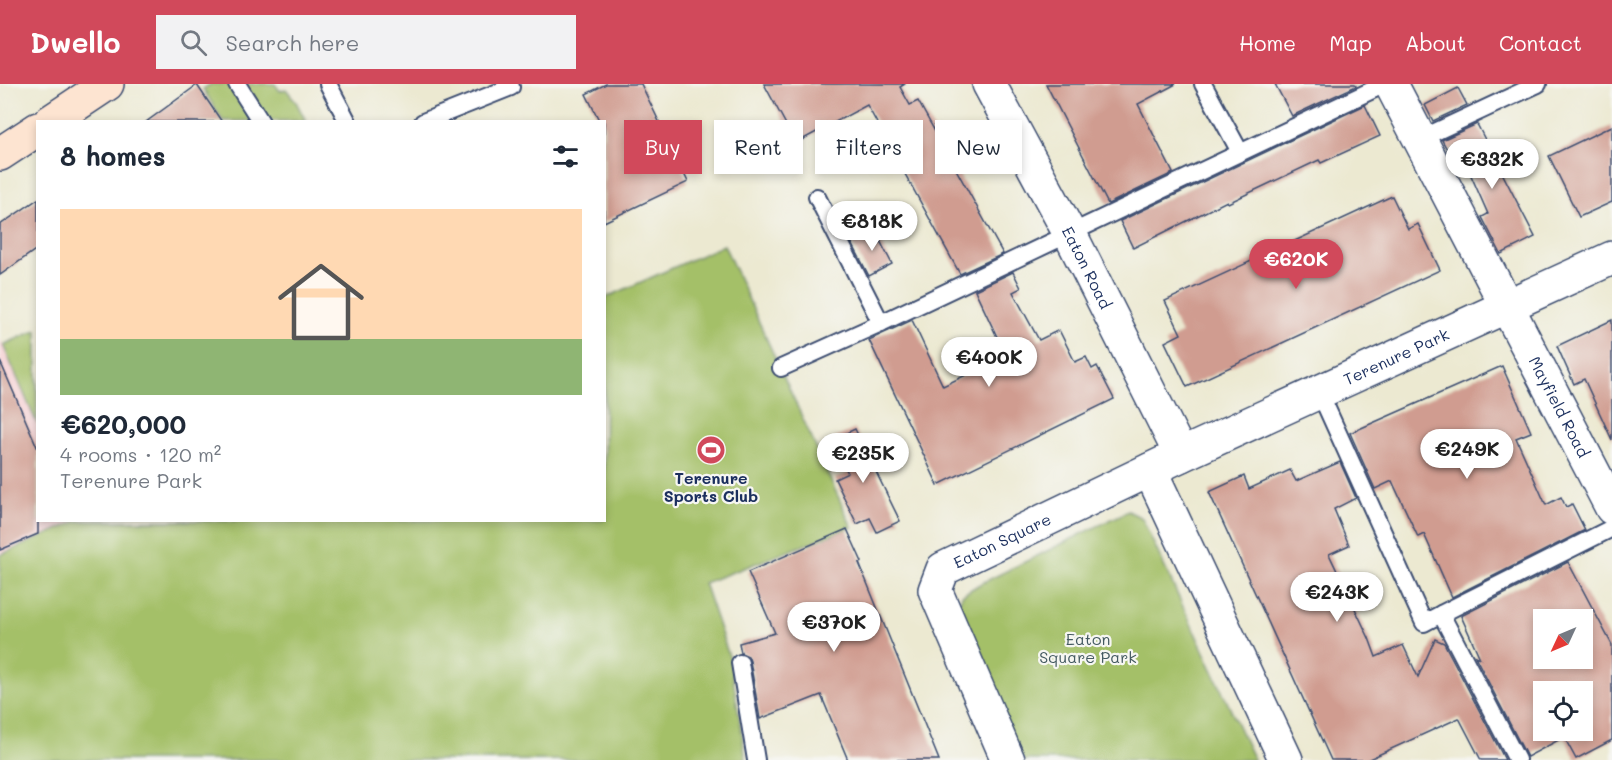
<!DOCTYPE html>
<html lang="en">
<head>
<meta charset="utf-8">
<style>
  body { margin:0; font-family:Mali,sans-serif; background:#f2f2f3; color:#1f2937; height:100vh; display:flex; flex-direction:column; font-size:22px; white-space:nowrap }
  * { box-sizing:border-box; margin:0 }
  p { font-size:20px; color:#747a83 }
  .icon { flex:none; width:33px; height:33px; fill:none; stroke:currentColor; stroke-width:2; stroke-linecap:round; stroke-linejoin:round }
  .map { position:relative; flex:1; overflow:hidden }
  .drawer { position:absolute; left:36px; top:36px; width:570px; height:402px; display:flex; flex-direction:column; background:#fff; border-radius:0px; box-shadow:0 3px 9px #0003 }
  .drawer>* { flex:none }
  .guide { position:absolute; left:624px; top:36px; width:570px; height:54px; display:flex; gap:12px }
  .needle { width:39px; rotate:226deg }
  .controls { position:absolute; left:1533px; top:525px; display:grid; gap:12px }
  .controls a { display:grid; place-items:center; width:60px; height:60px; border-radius:0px; background:#fff; box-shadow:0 3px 9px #0003; font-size:30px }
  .price { position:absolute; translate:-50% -51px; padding:0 14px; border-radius:21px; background:#fff; color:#222; font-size:20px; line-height:39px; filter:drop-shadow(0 2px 3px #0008) }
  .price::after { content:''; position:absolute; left:50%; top:36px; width:18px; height:14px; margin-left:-9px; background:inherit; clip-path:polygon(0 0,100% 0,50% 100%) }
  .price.current { background:#d1495b; color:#fff }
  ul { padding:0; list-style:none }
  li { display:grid; align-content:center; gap:12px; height:318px; padding:0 24px }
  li+li { border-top:2px solid #e0e1e3 }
  li span { display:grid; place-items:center; height:186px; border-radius:0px; color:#555 }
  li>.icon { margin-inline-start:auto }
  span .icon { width:108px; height:108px; fill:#fffc; stroke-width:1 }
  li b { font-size:26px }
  h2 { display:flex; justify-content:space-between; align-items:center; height:72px; padding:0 24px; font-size:26px }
  .pill { padding:0 21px; border-radius:0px; background:#fff; box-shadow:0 3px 9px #0003; font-size:21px; line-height:54px }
  .pill.current { background:#d1495b; color:#fff }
  header { display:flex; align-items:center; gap:36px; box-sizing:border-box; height:84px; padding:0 30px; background:#d1495b; color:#fff }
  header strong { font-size:28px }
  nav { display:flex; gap:33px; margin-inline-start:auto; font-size:21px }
  .search { width:420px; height:54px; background:#f2f2f3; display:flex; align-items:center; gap:15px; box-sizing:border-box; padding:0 21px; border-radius:0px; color:#747a83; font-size:22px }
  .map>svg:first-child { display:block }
  .built { fill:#f7cfd3 }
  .green { fill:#a4c067; stroke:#607862; stroke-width:1.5 }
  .building { fill:#d09c90; fill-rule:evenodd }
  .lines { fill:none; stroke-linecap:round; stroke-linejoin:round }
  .lane-casing { stroke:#3a4b6f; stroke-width:20 }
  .street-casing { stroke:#3a4b6f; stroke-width:36 }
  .secondary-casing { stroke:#3a4b6f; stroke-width:36 }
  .lane { stroke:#fff; stroke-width:16 }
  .street { stroke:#fff; stroke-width:33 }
  .secondary { stroke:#fde4d1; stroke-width:33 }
  .labels { text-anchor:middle; stroke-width:4.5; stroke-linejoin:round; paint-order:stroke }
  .street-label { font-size:16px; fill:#1b2f5e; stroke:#f6f6f2 }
  .poi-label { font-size:16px; font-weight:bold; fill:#1b2f5e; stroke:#f6f6f2 }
  .park-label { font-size:16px; fill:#445a61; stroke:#f6f6f2 }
</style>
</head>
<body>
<header>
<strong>Dwello</strong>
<div class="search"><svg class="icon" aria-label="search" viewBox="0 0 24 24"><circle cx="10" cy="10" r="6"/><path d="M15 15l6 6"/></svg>Search here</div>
<nav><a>Home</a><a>Map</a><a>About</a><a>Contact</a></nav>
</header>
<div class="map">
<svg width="1612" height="676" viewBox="0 0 1612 676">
  <rect width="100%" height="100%" fill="#f6f6f2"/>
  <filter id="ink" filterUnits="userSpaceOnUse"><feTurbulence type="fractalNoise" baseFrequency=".0167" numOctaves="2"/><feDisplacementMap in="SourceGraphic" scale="12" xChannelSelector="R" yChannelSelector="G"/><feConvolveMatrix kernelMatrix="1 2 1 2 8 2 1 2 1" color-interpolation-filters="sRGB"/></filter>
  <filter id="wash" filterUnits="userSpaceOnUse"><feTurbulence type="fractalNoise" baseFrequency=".008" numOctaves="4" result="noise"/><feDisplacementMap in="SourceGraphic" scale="24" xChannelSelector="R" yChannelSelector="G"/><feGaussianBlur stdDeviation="1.35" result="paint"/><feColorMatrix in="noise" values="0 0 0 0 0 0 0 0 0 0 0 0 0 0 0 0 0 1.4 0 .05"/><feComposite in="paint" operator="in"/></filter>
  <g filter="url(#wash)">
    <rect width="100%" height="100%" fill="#ece9d1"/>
    <!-- built -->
    <polygon class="built" points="0,255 37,340 38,436 77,437 0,471"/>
    <!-- green -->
    <g class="green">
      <polygon points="211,0 275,0 280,7 286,5 296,18 306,37 223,37 203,5"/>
      <polygon points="724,161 852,443 704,499 730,575 746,676 0,676 0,471 77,437 604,436 605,214"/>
      <polygon points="37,246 37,340 3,261"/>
      <polygon points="1128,427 1142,434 1254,676 1023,676 957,525 962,511 978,501"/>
    </g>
    <g id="blocks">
      <!-- building -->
      <g class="building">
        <polygon points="606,0 641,0 688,98 604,138 604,38 600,38 586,10"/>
        <polygon points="764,0 905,0 900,3 910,21 918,17 1003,170 960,190 867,21 796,59"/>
        <polygon points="1046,0 1176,0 1138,20 1173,89 1108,120"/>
        <polygon points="1275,0 1355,0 1356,2 1292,32"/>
        <polygon points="197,1 222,38 146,38"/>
        <polygon points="1458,4 1467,21 1433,37 1425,21"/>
        <polygon points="1365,21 1380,52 1321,79 1319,76 1228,119 1227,117 1133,164 1120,137"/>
        <polygon points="1477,40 1535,153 1501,170 1482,133 1488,130 1458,62 1448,67 1442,56"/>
        <polygon points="1612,42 1612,118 1579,133 1549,72"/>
        <polygon points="1392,112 1408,145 1418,140 1440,186 1187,303 1165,258 1181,250 1165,217"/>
        <polygon points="38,115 38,164 0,191 0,141"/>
        <polygon points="874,145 892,180 869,192 851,157"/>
        <polygon points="1013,188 1021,204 1013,208 1039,256 1059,246 1075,278 1086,273 1092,285 1097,282 1114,315 938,401 869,256 912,236 943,302 1006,272 975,206"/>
        <polygon points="1612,236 1612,356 1584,295 1574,300 1557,262"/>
        <polygon points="0,277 38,365 38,450 0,466"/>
        <polygon points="1502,282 1531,348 1516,354 1546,421 1561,413 1566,423 1572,420 1585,446 1452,513 1424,450 1418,453 1392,397 1375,405 1350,349"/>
        <polygon points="855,345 900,437 877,448 870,434 857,440 835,395 848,389 831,356"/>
        <polygon points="1340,378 1356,414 1334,425 1349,461 1329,470 1369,554 1376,573 1403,561 1418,593 1435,555 1444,559 1505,676 1481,676 1459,634 1367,676 1331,676 1209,408 1244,392 1249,405 1290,386 1296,397"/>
        <polygon points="847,445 862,478 859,479 939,676 848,676 821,611 760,635 750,577 748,572 741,569 739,559 775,549 748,488"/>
        <path d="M1568,478L1612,561V656L1576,675L1564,653L1527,673L1475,572L1480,574L1461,532ZM1544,536H1582V574H1544ZM1544,608H1582V646H1544Z"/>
      </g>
    </g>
  </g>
  <g filter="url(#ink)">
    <use href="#blocks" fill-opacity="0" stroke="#3a4b6f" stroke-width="1.5"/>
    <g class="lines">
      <!-- lane casing -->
      <g class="lane-casing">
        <g id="lane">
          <polyline points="237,0 261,38"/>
          <polyline points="328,0 348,38"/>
          <polyline points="1203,0 1240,68"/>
          <polyline points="423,38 511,3"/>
          <polyline points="1420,55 1538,0"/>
          <polyline points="817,113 881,239"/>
          <polyline points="781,284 881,239 1385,0"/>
          <polyline points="1319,307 1424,539 1441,530"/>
          <polyline points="740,579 756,676"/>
          <polyline points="1517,676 1441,530 1612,444"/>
        </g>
      </g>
      <!-- street casing -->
      <g class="street-casing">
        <g id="street">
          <path id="s1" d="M989,0L1070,150L1181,371"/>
          <path id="s2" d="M1391,0L1612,424"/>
          <polyline points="1150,386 1286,676"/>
          <path id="s3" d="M1008,676L935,506L943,485L1181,371L1612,174"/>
        </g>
      </g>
      <!-- secondary casing -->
      <g class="secondary-casing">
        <g id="secondary">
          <polyline points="50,38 107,0"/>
          <polyline points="0,70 38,45"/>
        </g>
      </g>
      <!-- lane -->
      <use href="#lane" class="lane"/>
      <!-- street -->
      <use href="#street" class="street"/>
      <!-- secondary -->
      <use href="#secondary" class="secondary"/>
    </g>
  </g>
  <!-- icons -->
  <defs>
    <g id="stadium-disc" transform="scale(1.5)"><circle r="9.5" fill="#d1495b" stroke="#f6f6f2"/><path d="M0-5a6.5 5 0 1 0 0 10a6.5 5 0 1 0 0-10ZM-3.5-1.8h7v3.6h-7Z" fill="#fff"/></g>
  </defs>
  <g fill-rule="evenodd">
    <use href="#stadium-disc" x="711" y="366"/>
  </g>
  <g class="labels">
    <!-- street labels -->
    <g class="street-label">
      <text dy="6" stroke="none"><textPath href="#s1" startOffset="208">Eaton Road</textPath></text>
      <text dy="6" stroke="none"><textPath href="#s3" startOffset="708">Terenure Park</textPath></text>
      <text dy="6" stroke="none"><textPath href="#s2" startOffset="364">Mayfield Road</textPath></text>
      <text dy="6" stroke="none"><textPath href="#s3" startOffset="273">Eaton Square</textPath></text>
    </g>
    <!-- poi labels -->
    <g class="poi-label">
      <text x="711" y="400">Terenure<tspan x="711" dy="18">Sports Club</tspan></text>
    </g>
    <!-- park labels -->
    <g class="park-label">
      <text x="1088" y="561">Eaton<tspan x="1088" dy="18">Square Park</tspan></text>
    </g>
  </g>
</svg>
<div class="controls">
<a><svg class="needle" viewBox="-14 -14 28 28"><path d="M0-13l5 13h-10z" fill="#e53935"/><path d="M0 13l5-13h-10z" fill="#747a83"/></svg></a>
<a><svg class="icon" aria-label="locate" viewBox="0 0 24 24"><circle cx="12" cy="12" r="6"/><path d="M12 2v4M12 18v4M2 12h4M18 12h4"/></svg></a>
</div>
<b class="price" style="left:1492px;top:106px">€332K</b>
<b class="price" style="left:872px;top:168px">€818K</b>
<b class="price current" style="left:1296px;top:206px">€620K</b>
<b class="price" style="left:989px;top:304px">€400K</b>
<b class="price" style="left:1467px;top:396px">€249K</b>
<b class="price" style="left:863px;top:400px">€235K</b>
<b class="price" style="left:1337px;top:539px">€243K</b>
<b class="price" style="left:834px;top:569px">€370K</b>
<div class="guide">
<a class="pill current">Buy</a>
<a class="pill">Rent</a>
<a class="pill">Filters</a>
<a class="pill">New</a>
</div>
<section class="drawer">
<h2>8 homes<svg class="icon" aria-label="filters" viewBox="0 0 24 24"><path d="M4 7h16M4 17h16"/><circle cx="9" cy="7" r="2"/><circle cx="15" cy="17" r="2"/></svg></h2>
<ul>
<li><span style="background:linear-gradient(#ffd9b3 70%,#8fb573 0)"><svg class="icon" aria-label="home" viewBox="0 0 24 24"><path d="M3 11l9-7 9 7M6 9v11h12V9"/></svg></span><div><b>€620,000</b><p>4 rooms · 120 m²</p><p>Terenure Park</p></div></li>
</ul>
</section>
</div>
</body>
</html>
